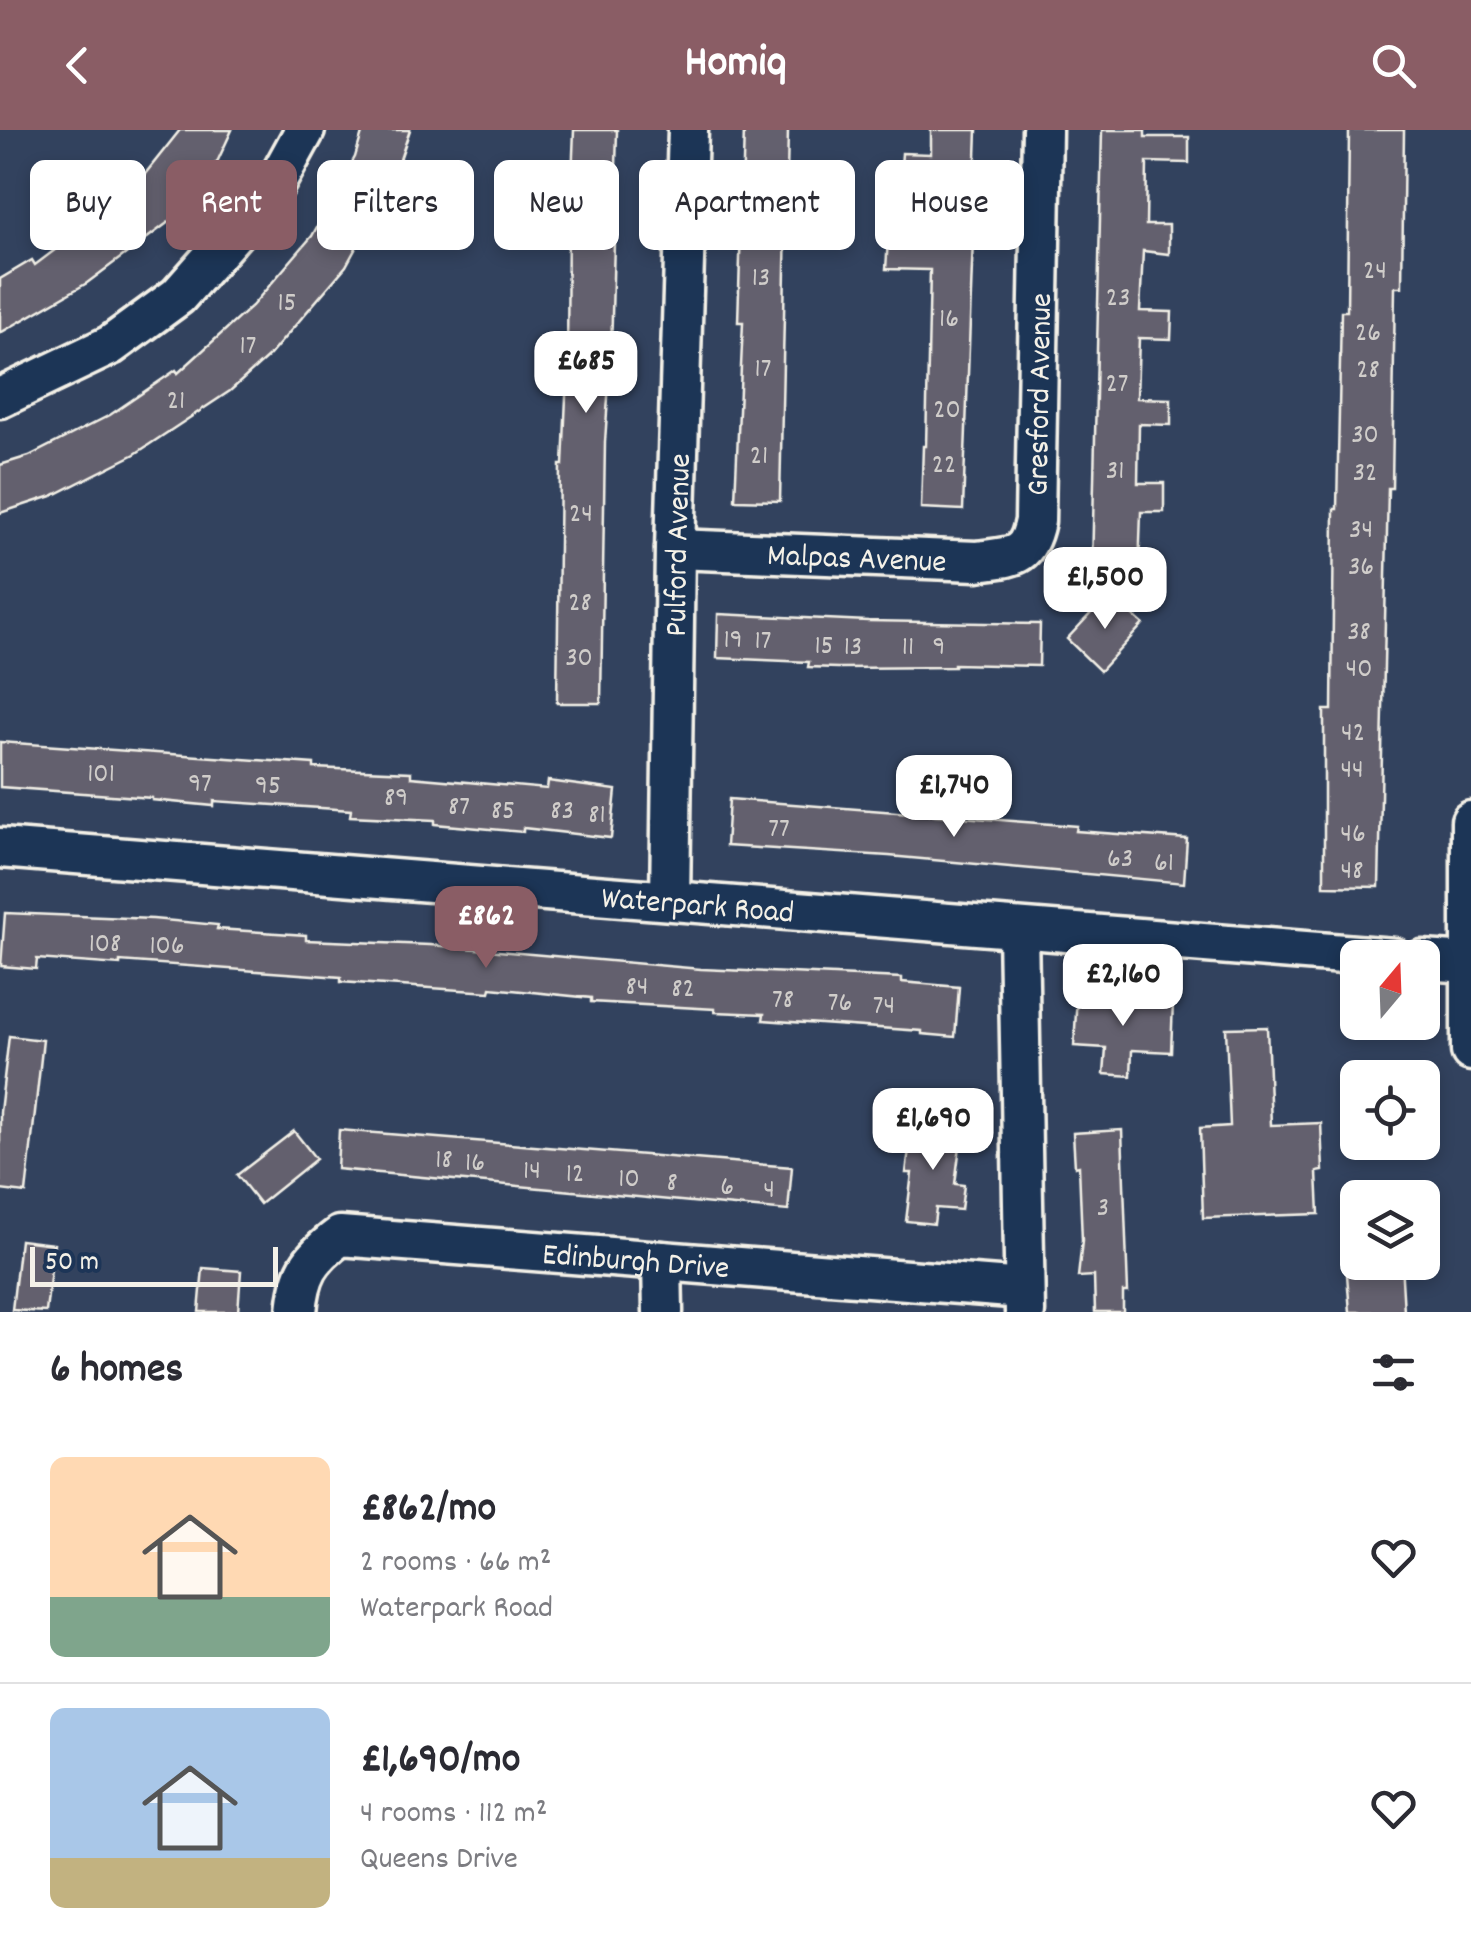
<!DOCTYPE html>
<html lang="en">
<head>
<meta charset="utf-8">
<style>
  body { margin:0; font-family:Dekko,sans-serif; background:#f2f2f3; color:#2b2b33; height:100vh; display:flex; flex-direction:column; font-size:38px; white-space:nowrap }
  * { box-sizing:border-box; margin:0 }
  p { font-size:32px; color:#7c7c81 }
  .icon { flex:none; width:55px; height:55px; fill:none; stroke:currentColor; stroke-width:2; stroke-linecap:round; stroke-linejoin:round }
  .map { position:relative; height:1182px; overflow:hidden }
  .panel { display:flex; flex-direction:column; background:#fff; flex:1 }
  .panel>* { flex:none }
  .banner { position:absolute; left:30px; top:30px; width:1412px; height:90px; display:flex; gap:20px }
  .needle { width:65px; rotate:19deg }
  .tools { position:absolute; left:1340px; top:810px; display:grid; gap:20px }
  .tools a { display:grid; place-items:center; width:100px; height:100px; border-radius:15px; background:#fff; box-shadow:0 5px 15px #0003; font-size:50px }
  .scale { position:absolute; left:30px; bottom:25px; width:248px; box-sizing:border-box; padding-left:10px; border:5px solid #f4f1e8; border-top:0; font-size:28px; line-height:35px; white-space:nowrap; color:#f4f1e8; -webkit-text-stroke:8px #1d3557; paint-order:stroke }
  .price { position:absolute; translate:-50% -85px; padding:0 22px; border-radius:20px; background:#fff; color:#222; font-size:32px; line-height:65px; filter:drop-shadow(0 2px 5px #0008) }
  .price::after { content:''; position:absolute; left:50%; top:60px; width:30px; height:22px; margin-left:-15px; background:inherit; clip-path:polygon(0 0,100% 0,50% 100%) }
  .price.selected { background:#8a5d65; color:#fff }
  ul { padding:0; list-style:none }
  li { display:flex; align-items:center; gap:30px; height:250px; padding:0 50px }
  li+li { border-top:2px solid #e1e1e2 }
  li span { display:grid; place-items:center; flex:none; width:280px; height:200px; border-radius:15px; color:#555 }
  li>.icon { margin-inline-start:auto }
  span .icon { width:120px; height:120px; fill:#fffc; stroke-width:1 }
  li b { font-size:42px }
  h2 { display:flex; justify-content:space-between; align-items:center; height:120px; padding:0 50px; font-size:42px }
  .pill { padding:0 35px; border-radius:15px; background:#fff; box-shadow:0 5px 15px #0003; font-size:35px; line-height:90px }
  .pill.selected { background:#8a5d65; color:#fff }
  header { display:flex; justify-content:space-between; align-items:center; height:130px; padding:0 50px; background:#8a5d65; color:#fff; font-size:45px; font-weight:700 }
  .map>svg:first-child { display:block }
  .building { fill:#64616e; stroke:#f4f1e8; stroke-width:2.5 }
  .lines { fill:none; stroke-linecap:round; stroke-linejoin:round }
  .minor-casing { stroke:#f4f1e8; stroke-width:45 }
  .minor { stroke:#1d3557; stroke-width:38 }
  .labels { text-anchor:middle; stroke-width:8; stroke-linejoin:round; paint-order:stroke }
  .number-label { font-size:28px; fill:#d0cdca }
  .street-label { font-size:32px; fill:#f4f1e8; stroke:#1d3557 }
</style>
</head>
<body>
<header><svg class="icon" aria-label="back" viewBox="0 0 24 24"><path d="M15 5l-7 7 7 7"/></svg>Homiq<svg class="icon" aria-label="search" viewBox="0 0 24 24"><circle cx="10" cy="10" r="6"/><path d="M15 15l6 6"/></svg></header>
<div class="map">
<svg width="1471" height="1182" viewBox="0 0 1471 1182">
  <rect width="100%" height="100%" fill="#32425e"/>
  <filter id="ink" filterUnits="userSpaceOnUse"><feTurbulence type="fractalNoise" baseFrequency=".01" numOctaves="2"/><feDisplacementMap in="SourceGraphic" scale="20" xChannelSelector="R" yChannelSelector="G"/><feConvolveMatrix kernelMatrix="1 2 1 2 8 2 1 2 1" color-interpolation-filters="sRGB"/></filter>
  <g filter="url(#ink)">
    <!-- building -->
    <g class="building">
      <polygon points="180,0 232,0 218,30 170,91 87,153 0,203 0,149 32,130 35,135 129,64"/>
      <polygon points="363,0 410,0 393,50 346,136 269,226 230,261 135,324 52,366 0,383 0,335 29,326 110,285 176,240 178,243 252,176 312,106 355,27"/>
      <polygon points="574,0 617,0 611,223 605,312 601,573 557,573 560,335 563,335 567,244 568,73 571,73"/>
      <polygon points="744,0 788,0 780,371 735,370 743,192 738,192"/>
      <polygon points="931,0 977,0 963,380 921,378 923,316 926,316 930,140 886,139 888,110 931,112 934,53 900,52 902,23 931,24"/>
      <polygon points="1102,0 1145,0 1145,7 1189,7 1189,33 1147,32 1146,95 1169,95 1169,124 1143,121 1140,181 1172,182 1171,209 1139,208 1137,268 1171,269 1171,295 1139,294 1138,353 1164,353 1164,382 1141,382 1139,441 1092,439"/>
      <polygon points="1349,0 1404,0 1402,157 1395,157 1392,358 1388,358 1379,757 1324,756 1324,580 1332,580 1334,379 1337,379 1341,181 1347,181"/>
      <polygon points="1109,464 1143,494 1100,541 1067,509"/>
      <polygon points="718,484 868,491 1040,494 1039,536 954,534 954,537 838,538 808,537 809,532 717,528"/>
      <polygon points="0,612 314,634 314,638 411,642 411,647 547,659 548,651 616,660 611,708 523,698 523,702 435,694 435,690 350,686 351,680 214,671 214,676 152,670 152,668 0,657"/>
      <polygon points="729,669 1077,696 1076,701 1187,709 1184,753 889,726 726,716"/>
      <polygon points="5,783 153,789 218,795 217,799 306,805 306,810 430,815 701,839 902,848 902,852 959,857 955,907 922,904 922,901 763,890 764,884 715,882 715,879 591,872 591,868 491,858 490,862 341,852 341,847 120,831 120,835 37,829 36,839 1,836"/>
      <polygon points="1077,865 1112,867 1112,870 1173,872 1171,922 1132,920 1131,946 1104,944 1106,918 1074,916"/>
      <polygon points="1267,897 1271,995 1321,993 1323,1041 1317,1042 1319,1084 1203,1088 1200,998 1230,996 1226,898"/>
      <polygon points="9,906 43,910 26,1063 0,1060 0,982"/>
      <polygon points="912,995 962,1001 955,1054 964,1055 961,1080 936,1078 934,1094 906,1091 912,1043 906,1043"/>
      <polygon points="339,1000 792,1037 788,1081 337,1039"/>
      <polygon points="1122,1000 1128,1162 1123,1162 1123,1182 1095,1182 1094,1146 1078,1147 1082,1111 1079,1036 1075,1037 1073,1003"/>
      <polygon points="294,1001 316,1029 260,1074 237,1045"/>
      <polygon points="20,1110 54,1114 46,1182 12,1180"/>
      <polygon points="1346,1132 1401,1132 1404,1182 1350,1182"/>
      <polygon points="203,1138 241,1141 238,1182 199,1182"/>
    </g>
    <g class="lines">
      <!-- minor casing -->
      <g class="minor-casing">
        <g id="minor">
          <polyline points="0,268 111,215 178,166 272,60 305,0"/>
          <path id="s1" d="M675,419L977,431C1012,426 1027,430 1035,391L1042,0"/>
          <polyline points="1471,691 1471,921"/>
          <path id="s2" d="M0,718L1394,828"/>
          <path id="s3" d="M670,770L675,419L688,0"/>
          <polyline points="1018,800 1025,1182"/>
          <polyline points="1422,830 1471,833"/>
          <polyline points="662,1131 663,1182"/>
          <path id="s4" d="M297,1182C300,1144 309,1129 340,1106L1024,1159"/>
        </g>
      </g>
      <!-- minor -->
      <use href="#minor" class="minor"/>
    </g>
  </g>
  <g class="labels">
    <!-- number labels -->
    <g class="number-label">
      <text x="1375" y="148">24</text>
      <text x="761" y="155">13</text>
      <text x="1118" y="175">23</text>
      <text x="287" y="180">15</text>
      <text x="949" y="196">16</text>
      <text x="1368" y="210">26</text>
      <text x="248" y="223">17</text>
      <text x="763" y="246">17</text>
      <text x="1368" y="247">28</text>
      <text x="1117" y="261">27</text>
      <text x="176" y="278">21</text>
      <text x="947" y="287">20</text>
      <text x="1365" y="312">30</text>
      <text x="759" y="333">21</text>
      <text x="944" y="342">22</text>
      <text x="1115" y="348">31</text>
      <text x="1365" y="350">32</text>
      <text x="581" y="391">24</text>
      <text x="1361" y="407">34</text>
      <text x="1361" y="444">36</text>
      <text x="580" y="480">28</text>
      <text x="1359" y="509">38</text>
      <text x="733" y="517">19</text>
      <text x="763" y="518">17</text>
      <text x="824" y="523">15</text>
      <text x="853" y="524">13</text>
      <text x="908" y="524">11</text>
      <text x="939" y="524">9</text>
      <text x="579" y="535">30</text>
      <text x="1359" y="546">40</text>
      <text x="1353" y="610">42</text>
      <text x="1352" y="647">44</text>
      <text x="101" y="651">101</text>
      <text x="200" y="661">97</text>
      <text x="268" y="663">95</text>
      <text x="396" y="675">89</text>
      <text x="459" y="684">87</text>
      <text x="503" y="688">85</text>
      <text x="562" y="688">83</text>
      <text x="597" y="692">81</text>
      <text x="779" y="706">77</text>
      <text x="1353" y="711">46</text>
      <text x="1120" y="736">63</text>
      <text x="1164" y="740">61</text>
      <text x="1352" y="748">48</text>
      <text x="105" y="821">108</text>
      <text x="167" y="823">106</text>
      <text x="637" y="864">84</text>
      <text x="683" y="866">82</text>
      <text x="783" y="877">78</text>
      <text x="840" y="880">76</text>
      <text x="884" y="883">74</text>
      <text x="444" y="1037">18</text>
      <text x="475" y="1040">16</text>
      <text x="532" y="1048">14</text>
      <text x="575" y="1051">12</text>
      <text x="629" y="1056">10</text>
      <text x="672" y="1060">8</text>
      <text x="727" y="1064">6</text>
      <text x="769" y="1067">4</text>
      <text x="1103" y="1085">3</text>
    </g>
    <!-- street labels -->
    <g class="street-label">
      <text dy="11" stroke="none"><textPath href="#s1" startOffset="508">Gresford Avenue</textPath></text>
      <text dy="11" stroke="none"><textPath href="#s3" startOffset="355">Pulford Avenue</textPath></text>
      <text dy="11" stroke="none"><textPath href="#s1" startOffset="182">Malpas Avenue</textPath></text>
      <text dy="11" stroke="none"><textPath href="#s2" startOffset="700">Waterpark Road</textPath></text>
      <text dy="11" stroke="none"><textPath href="#s4" startOffset="388">Edinburgh Drive</textPath></text>
    </g>
  </g>
</svg>
<div class="tools">
<a><svg class="needle" viewBox="-14 -14 28 28"><path d="M0-13l5 13h-10z" fill="#e53935"/><path d="M0 13l5-13h-10z" fill="#7c7c81"/></svg></a>
<a><svg class="icon" aria-label="locate" viewBox="0 0 24 24"><circle cx="12" cy="12" r="6"/><path d="M12 2v4M12 18v4M2 12h4M18 12h4"/></svg></a>
<a><svg class="icon" aria-label="layers" viewBox="0 0 24 24"><path d="M12 4l9 5-9 5-9-5zM3 14l9 5 9-5"/></svg></a>
</div>
<div class="scale">50 m</div>
<b class="price" style="left:586px;top:286px">£685</b>
<b class="price" style="left:1105px;top:502px">£1,500</b>
<b class="price" style="left:954px;top:710px">£1,740</b>
<b class="price selected" style="left:486px;top:841px">£862</b>
<b class="price" style="left:1123px;top:899px">£2,160</b>
<b class="price" style="left:933px;top:1043px">£1,690</b>
<div class="banner">
<a class="pill">Buy</a>
<a class="pill selected">Rent</a>
<a class="pill">Filters</a>
<a class="pill">New</a>
<a class="pill">Apartment</a>
<a class="pill">House</a>
</div>
</div>
<section class="panel">
<h2>6 homes<svg class="icon" aria-label="filters" viewBox="0 0 24 24"><path d="M4 7h16M4 17h16"/><circle cx="9" cy="7" r="2"/><circle cx="15" cy="17" r="2"/></svg></h2>
<ul>
<li><span style="background:linear-gradient(#ffd9b3 70%,#7fa58c 0)"><svg class="icon" aria-label="home" viewBox="0 0 24 24"><path d="M3 11l9-7 9 7M6 9v11h12V9"/></svg></span><div><b>£862/mo</b><p>2 rooms · 66 m²</p><p>Waterpark Road</p></div><svg class="icon" aria-label="heart" viewBox="0 0 24 24"><path d="M12 20l-8-8c-3-5 5-10 8-4 3-6 11-1 8 4z"/></svg></li>
<li><span style="background:linear-gradient(#a9c7e8 75%,#c2b280 0)"><svg class="icon" aria-label="home" viewBox="0 0 24 24"><path d="M3 11l9-7 9 7M6 9v11h12V9"/></svg></span><div><b>£1,690/mo</b><p>4 rooms · 112 m²</p><p>Queens Drive</p></div><svg class="icon" aria-label="heart" viewBox="0 0 24 24"><path d="M12 20l-8-8c-3-5 5-10 8-4 3-6 11-1 8 4z"/></svg></li>
</ul>
</section>
</body>
</html>
